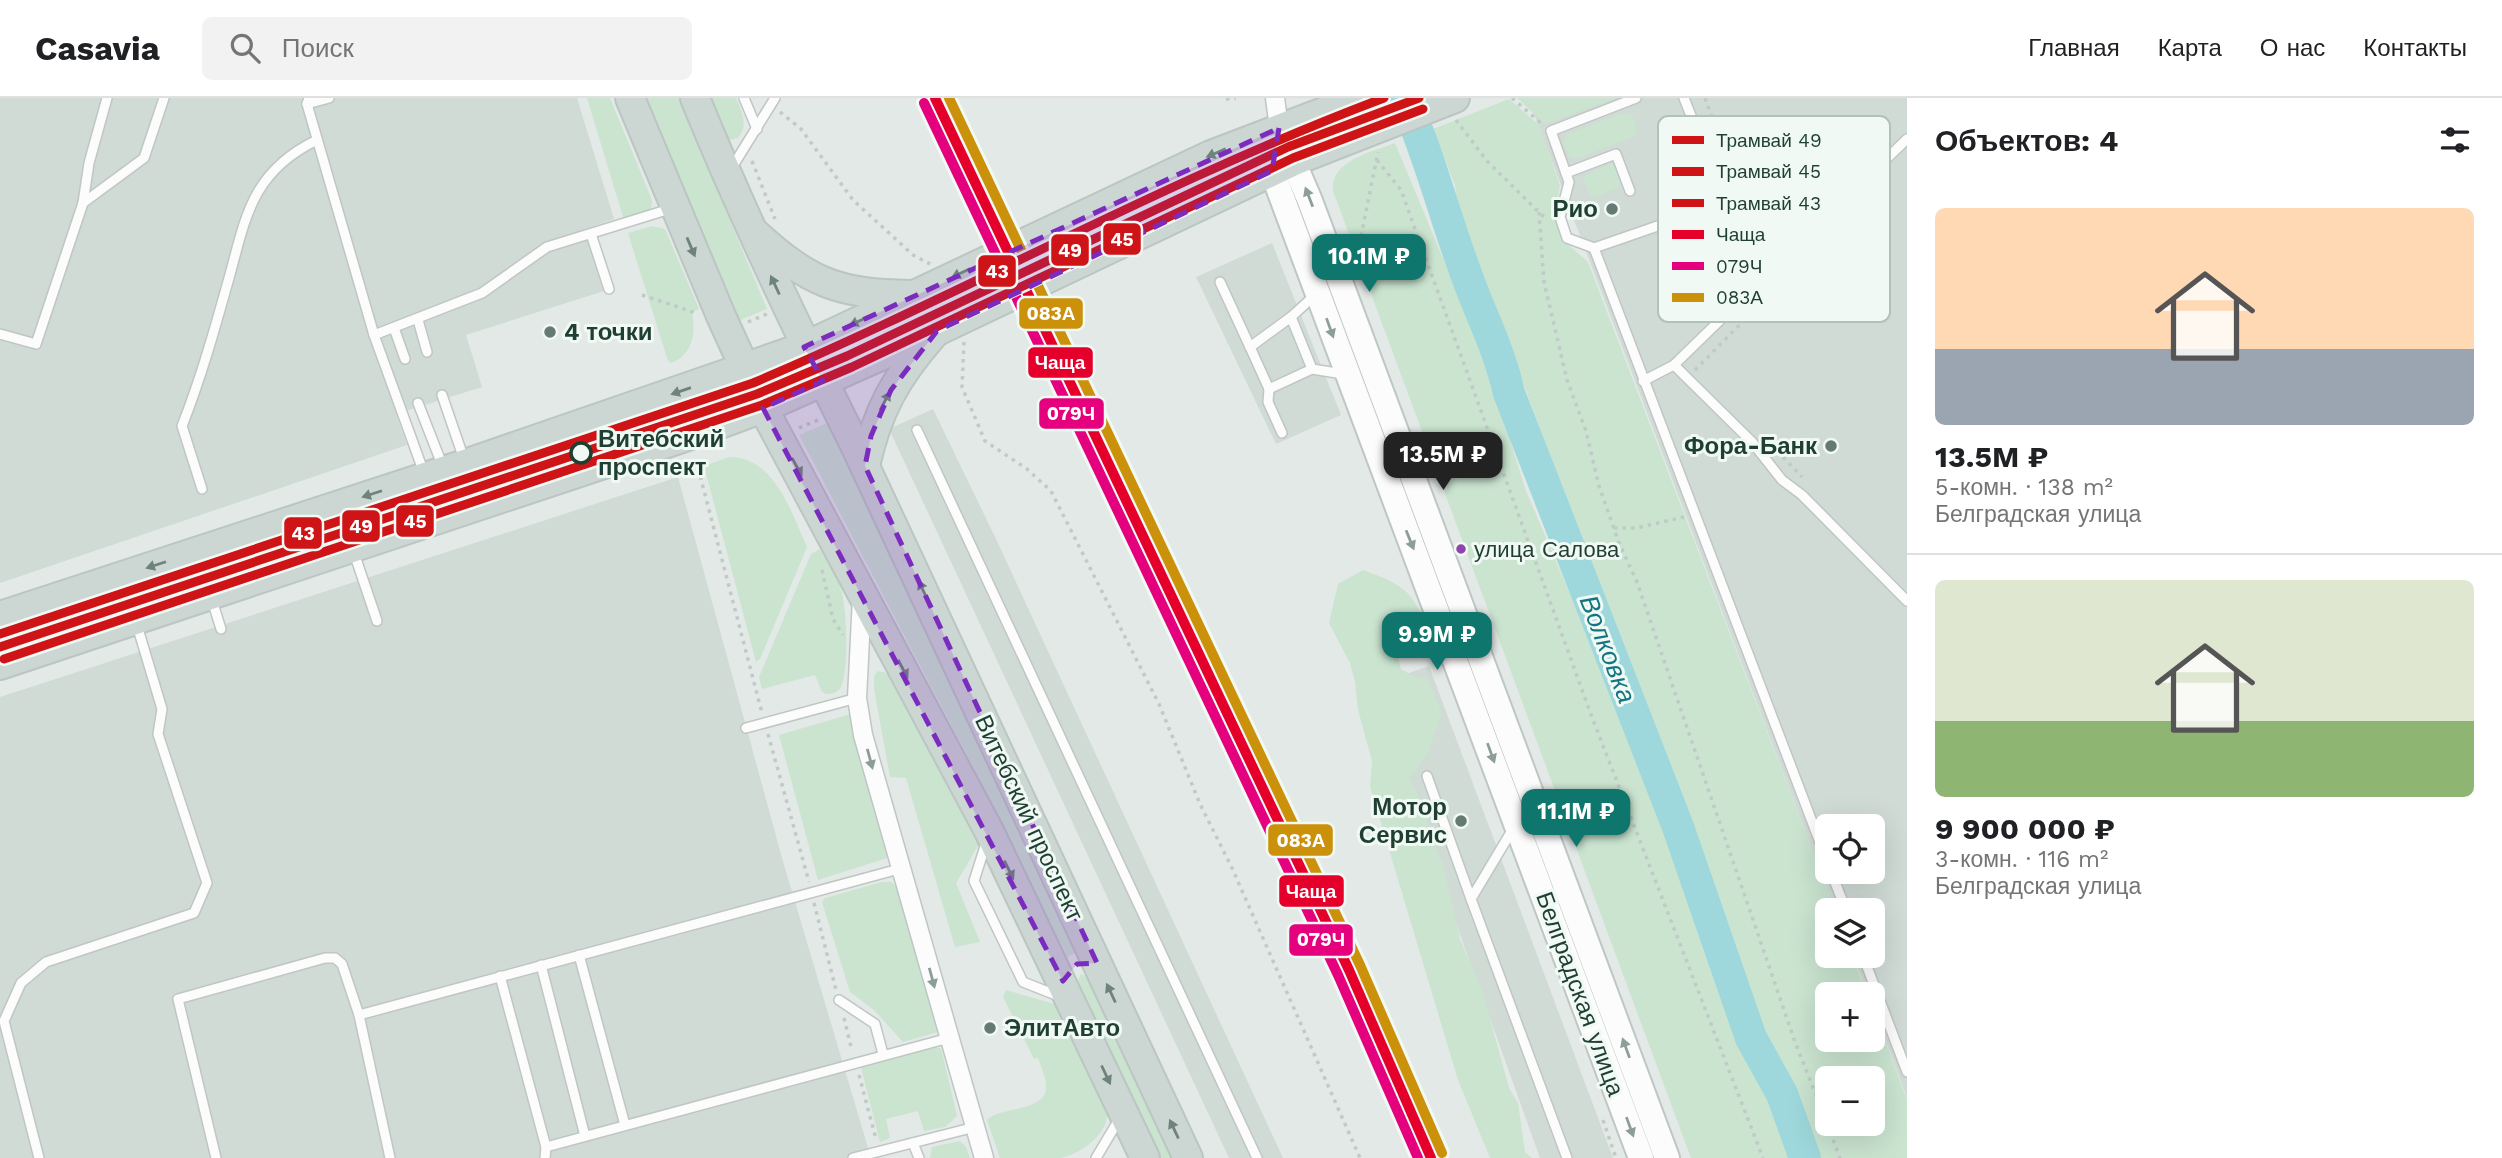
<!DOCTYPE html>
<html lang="ru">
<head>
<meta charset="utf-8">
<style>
  body { margin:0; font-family:"Work Sans",sans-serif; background:#f2f2f2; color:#202124; height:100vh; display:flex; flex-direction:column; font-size:26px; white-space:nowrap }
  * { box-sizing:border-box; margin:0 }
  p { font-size:23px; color:#757577 }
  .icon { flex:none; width:38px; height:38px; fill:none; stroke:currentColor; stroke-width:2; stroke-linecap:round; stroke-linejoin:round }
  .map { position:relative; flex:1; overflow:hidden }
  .side { display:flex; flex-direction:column; background:#fff; width:595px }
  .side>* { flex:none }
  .controls { position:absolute; left:1815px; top:716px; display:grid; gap:14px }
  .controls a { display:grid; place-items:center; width:70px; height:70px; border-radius:10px; background:#fff; box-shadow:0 7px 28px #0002; font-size:35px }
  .price { position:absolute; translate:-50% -60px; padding:0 16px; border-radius:14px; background:#0f766e; color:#fff; font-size:23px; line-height:46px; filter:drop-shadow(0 2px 4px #0008) }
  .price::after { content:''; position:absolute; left:50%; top:42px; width:21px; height:16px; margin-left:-10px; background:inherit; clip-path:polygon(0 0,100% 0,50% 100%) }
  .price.on { background:#222; color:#fff }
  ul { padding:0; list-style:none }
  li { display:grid; align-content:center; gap:14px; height:371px; padding:0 28px }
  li+li { border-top:2px solid #e0e0e0 }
  li span { display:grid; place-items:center; height:217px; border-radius:10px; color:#555 }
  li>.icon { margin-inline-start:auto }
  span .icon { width:126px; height:126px; fill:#fffc; stroke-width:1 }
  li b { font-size:30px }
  h2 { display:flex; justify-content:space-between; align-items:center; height:84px; padding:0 28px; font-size:30px }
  header { display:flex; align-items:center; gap:42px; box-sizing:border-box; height:98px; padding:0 35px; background:#fff; border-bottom:2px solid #e0e0e0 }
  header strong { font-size:33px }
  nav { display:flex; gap:38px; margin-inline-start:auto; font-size:24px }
  .search { width:490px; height:63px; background:#f2f2f2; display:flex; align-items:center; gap:18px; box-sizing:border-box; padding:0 24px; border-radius:10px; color:#757577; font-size:26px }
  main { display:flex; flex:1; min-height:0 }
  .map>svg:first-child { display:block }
  .built { fill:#d0dbd6; fill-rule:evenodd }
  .green { fill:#cae4d0; fill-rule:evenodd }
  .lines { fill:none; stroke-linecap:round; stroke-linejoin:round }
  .river { stroke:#9ed8dc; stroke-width:32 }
  .lane-casing { stroke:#c0c6c3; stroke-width:12 }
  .street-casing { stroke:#c0c6c3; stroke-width:21 }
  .secondary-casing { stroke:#bec7c3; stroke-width:28 }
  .primary-casing { stroke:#bbc6c2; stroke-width:32 }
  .path { stroke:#c0cac6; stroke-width:3.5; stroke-dasharray:3.5 5; stroke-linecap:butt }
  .lane { stroke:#fbfcfb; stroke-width:9 }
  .street { stroke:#fbfcfb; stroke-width:18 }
  .secondary { stroke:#fbfcfb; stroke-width:24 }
  .primary { stroke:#ccd6d2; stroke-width:28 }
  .rail-1-casing { stroke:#f1f9f4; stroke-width:16 }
  .rail-2-casing { stroke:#f1f9f4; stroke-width:16 }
  .rail-3-casing { stroke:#f1f9f4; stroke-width:16 }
  .rail-1 { stroke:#e4002b; stroke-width:10 }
  .rail-2 { stroke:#e5007d; stroke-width:10 }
  .rail-3 { stroke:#cc910a; stroke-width:10 }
  .tram-1-casing { stroke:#f1f9f4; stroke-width:14 }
  .tram-2-casing { stroke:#f1f9f4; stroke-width:14 }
  .tram-3-casing { stroke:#f1f9f4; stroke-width:14 }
  .tram-1 { stroke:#ce1417; stroke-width:9 }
  .tram-2 { stroke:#ce1417; stroke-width:9 }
  .tram-3 { stroke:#ce1417; stroke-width:9 }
  .oneway { fill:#6d837b }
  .oneway2 { fill:#8d9e97 }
  .marked { fill:#7b2cbf; fill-opacity:0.2; stroke:#7b2cbf; stroke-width:5; stroke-dasharray:14 9; stroke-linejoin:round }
  .poi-dot { fill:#647a72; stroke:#f1f9f4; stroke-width:2.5 }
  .stop-dot { fill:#f1f9f4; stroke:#1f3f33; stroke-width:3.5 }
  .bus-dot { fill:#8e44ad; stroke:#f1f9f4; stroke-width:2.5 }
  .labels { text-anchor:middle; stroke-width:6; stroke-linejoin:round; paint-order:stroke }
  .bus-label { font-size:22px; fill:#1f3f33; stroke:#f1f9f4; text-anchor:start }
  .poi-label { font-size:24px; font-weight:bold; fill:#1f3f33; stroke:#f1f9f4; text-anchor:end }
  .stop-label { font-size:24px; font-weight:bold; fill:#1f3f33; stroke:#f1f9f4; text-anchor:start }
  .street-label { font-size:24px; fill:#1f3f33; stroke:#f1f9f4 }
  .water-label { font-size:26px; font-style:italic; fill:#127781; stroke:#f1f9f4 }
  .key { fill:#f1f9f4; stroke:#b2c1ba; stroke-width:2 }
  .key-label { font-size:19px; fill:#1f3f33 }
  .line-badge { stroke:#f1f9f4; stroke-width:2.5 }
  .badge-label { font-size:19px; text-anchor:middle; font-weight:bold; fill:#fff }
</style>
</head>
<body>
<header>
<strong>Casavia</strong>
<div class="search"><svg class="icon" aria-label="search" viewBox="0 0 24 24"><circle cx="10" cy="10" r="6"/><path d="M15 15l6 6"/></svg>Поиск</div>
<nav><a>Главная</a><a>Карта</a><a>О нас</a><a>Контакты</a></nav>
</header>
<main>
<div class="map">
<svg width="1907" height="1060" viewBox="0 0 1907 1060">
  <rect width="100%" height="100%" fill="#e3e9e6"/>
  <!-- built -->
  <g class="built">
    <polygon points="0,0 577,0 614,121 585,131 604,193 466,237 482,289 396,316 407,347 0,485"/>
    <path d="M1528,0H1907V999L1873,909L1872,896H1868L1853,858H1872V812H1835ZM1827,728H1872V774H1827Z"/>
    <polygon points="1272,145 1341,317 1276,346 1196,179"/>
    <polygon points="933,311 996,441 1283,1060 1229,1060 889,331"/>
    <polygon points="678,379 782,760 871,1060 0,1060 0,599"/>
    <polygon points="1429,568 1613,1060 1540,1060 1371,588"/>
  </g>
  <!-- green -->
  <g class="green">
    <polygon points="587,0 610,0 652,102 651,112 624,122"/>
    <polygon points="644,0 679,0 767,211 738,223"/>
    <path d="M712,0H736C742,15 749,26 738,40L729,42Z"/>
    <polygon points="1517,0 1616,0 1545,26"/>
    <path d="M1509,1L1539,27L1560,88L1555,116L1564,143L1588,164L1835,812H1827V858H1852L1867,896H1827V942H1872L1873,910L1907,1001V1060H1819L1797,997L1782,966L1762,938L1739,862L1503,231L1485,194L1460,122L1455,87L1433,31ZM1827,980H1872V1026H1827Z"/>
    <polygon points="1624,15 1632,17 1637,31 1635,38 1576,61 1569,58 1563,45 1567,36"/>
    <path d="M1395,45L1486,264L1526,393L1571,498L1734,912L1750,969L1787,1039L1790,1060H1691L1333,93C1330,62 1372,54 1395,45Z"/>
    <polygon points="1611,65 1616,67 1623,86 1597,99 1590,98 1583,79"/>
    <path d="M652,128L665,131L699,211L692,214C696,234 693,257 671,265L668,263L628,135Z"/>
    <polygon points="829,324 1076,855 1067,859 969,661 799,337"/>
    <path d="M729,359C775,359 791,414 807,449L760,561L756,564L704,368Z"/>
    <path d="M820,451C828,465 838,480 842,495C847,514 849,573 841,589C837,595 833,596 827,596L822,594L815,577L762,591L759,579L811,456Z"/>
    <path d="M1363,472C1395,484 1411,489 1424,523L1396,539V552L1401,571L1415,579L1427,581L1442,615L1426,659L1409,680L1427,714L1428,732L1443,767L1460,841L1483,895L1509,990L1518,1005L1525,1054L1532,1060H1490L1458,982L1370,688L1372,663L1358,612L1355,584L1350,565L1329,525L1338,486Z"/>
    <polygon points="877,573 891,576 981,743 956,785 980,844 955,849 906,680 890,679 874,591 874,579"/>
    <polygon points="851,616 887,760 818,782 779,637"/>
    <polygon points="882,784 892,784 896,789 938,934 903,944 875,913 850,894 822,804 825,800"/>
    <polygon points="1081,876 1087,879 1172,1060 1161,1060 1078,882"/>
    <path d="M1006,892L1058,907C1068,927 1106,997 1107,1015C1109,1036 1078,1058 1059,1060C1040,1060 1019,1060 1000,1060L987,1022C999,1008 1047,1015 1046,988C1046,979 1041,969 1038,960L1034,961L1003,899Z"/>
    <polygon points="931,950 941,950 957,1018 945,1029 924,1033 918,1013 886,1021 890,1040 880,1044 861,970"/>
    <polygon points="960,1043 966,1049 970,1060 930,1060 932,1049"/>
  </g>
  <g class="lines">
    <!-- river -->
    <path class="river" d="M1404,0C1429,56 1444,116 1465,173C1480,216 1499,250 1509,295L1678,729L1751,940L1782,996L1805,1060"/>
    <!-- lane casing -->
    <g class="lane-casing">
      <g id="lane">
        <polyline points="309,0 307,6 374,237 424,375"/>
        <polyline points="744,0 757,31"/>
        <polyline points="1636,0 1551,33 1569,84 1560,119 1567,140 1594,150 1724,105"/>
        <polyline points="307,6 329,0"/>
        <polyline points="731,71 775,0"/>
        <polyline points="1566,75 1616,56 1630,93"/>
        <polyline points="83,105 89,65 107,0"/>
        <polyline points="591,136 609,191"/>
        <polyline points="1594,150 1827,763"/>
        <polyline points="1220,184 1250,249"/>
        <polyline points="1757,186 1907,41"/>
        <polyline points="1314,198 1291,219 1312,271 1343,276"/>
        <polyline points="1291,219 1250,249 1269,291 1312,271"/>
        <polyline points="418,222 427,254"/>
        <polyline points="394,230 405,261"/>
        <polyline points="0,236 36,246 83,105 144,60 164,0"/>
        <polyline points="374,237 482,195 547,149 673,110"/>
        <polyline points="1674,267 1752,344 1782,382 1802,397 1907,503"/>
        <polyline points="1643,283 1674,267 1757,186 1684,0"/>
        <polyline points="1269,291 1268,304 1282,335"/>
        <polyline points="442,297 465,364"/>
        <polyline points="418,305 443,369"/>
        <polyline points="917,332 1257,1060"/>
        <path d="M202,391L182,328C201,280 215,230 229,180C237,152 243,120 258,94C272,70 292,54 317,42"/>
        <polyline points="353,452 377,523"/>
        <polyline points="211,499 221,531"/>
        <polyline points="1416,554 1448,546"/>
        <polyline points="746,630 857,600"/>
        <polyline points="1427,678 1471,801"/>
        <polyline points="1514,729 1471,801 1567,1060"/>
        <polyline points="986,745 974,783 1023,884 1061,899"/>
        <polyline points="1831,774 1846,812"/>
        <polyline points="579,857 625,1027"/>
        <polyline points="1863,858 1907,974"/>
        <polyline points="541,867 585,1038"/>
        <polyline points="500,878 546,1049 545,1060"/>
        <polyline points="839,902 875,926 883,956"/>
        <polyline points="913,1045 919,1060"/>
        <polyline points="546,1049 949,940"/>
        <polyline points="39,1060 4,923 21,885 46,864 194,815 207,785 158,636 162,611 136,524"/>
        <polyline points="216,1060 178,901 325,860 335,860 342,866 359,917"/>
        <polyline points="390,1060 359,917 899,771"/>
        <polyline points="853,1060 975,1029"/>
        <polyline points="1096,1060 1121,1018"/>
      </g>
    </g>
    <!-- street casing -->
    <g class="street-casing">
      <g id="street">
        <polyline points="1275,0 1279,30"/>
        <polyline points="862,500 857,600 863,637 984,1060"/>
      </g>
    </g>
    <!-- secondary casing -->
    <g class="secondary-casing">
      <g id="secondary">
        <polyline points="1279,30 1310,103 1667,1060"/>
        <path d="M1274,55L1272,73C1394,403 1519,731 1641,1060"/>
      </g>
    </g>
    <!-- primary casing -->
    <g class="primary-casing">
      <g id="primary">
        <polyline points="630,0 721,218 763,310 989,733 1145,1060"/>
        <path d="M695,0C743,118 797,231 854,345L1188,1060"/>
        <path d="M756,136C810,185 838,196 911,197"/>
        <path d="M865,368C877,313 896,279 933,237"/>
        <polyline points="0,518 465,366 804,249 1211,57 1360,0"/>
        <polyline points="0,567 685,339 763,310 937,233 1294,63 1455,0"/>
      </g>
    </g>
    <!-- path -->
    <g class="path">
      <polyline points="1512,0 1542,26"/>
      <polyline points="1705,0 1764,162"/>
      <polyline points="1226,1 1236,0"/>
      <polyline points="780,14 801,31 853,102 913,157 930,166"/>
      <polyline points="1456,22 1487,63 1547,122"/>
      <polyline points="1377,62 1401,92 1590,614 1763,1060"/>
      <polyline points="752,63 775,121"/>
      <polyline points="1539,114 1544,184 1567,282 1586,333 1599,388 1619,445 1637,484 1795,944 1827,1025"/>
      <polyline points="1356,163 1378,54"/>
      <polyline points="642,197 696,215"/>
      <polyline points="748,224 767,216"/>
      <polyline points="964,244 962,289 985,343 1027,371 1051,393 1159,606 1200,706 1232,770 1360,1060"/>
      <polyline points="1695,272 1805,161"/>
      <polyline points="799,330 818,322"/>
      <polyline points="1783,359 1802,379"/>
      <polyline points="696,362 762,615"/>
      <polyline points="1614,430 1636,430 1684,419"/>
      <polyline points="822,472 833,521 843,537"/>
      <polyline points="768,636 809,784"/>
      <polyline points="814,805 836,892"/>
      <polyline points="844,920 852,953"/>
      <polyline points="859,977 876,1041"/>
      <polyline points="1603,1022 1616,1060"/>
      <polyline points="1827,1026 1840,1060"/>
    </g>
    <!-- lane -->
    <use href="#lane" class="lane"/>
    <!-- street -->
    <use href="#street" class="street"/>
    <!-- secondary -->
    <use href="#secondary" class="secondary"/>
    <!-- primary -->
    <use href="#primary" class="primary"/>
    <!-- rail-1 casing -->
    <g class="rail-1-casing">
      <polyline id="rail-1" points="935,0 1349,872 1431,1060"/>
    </g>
    <!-- rail-2 casing -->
    <g class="rail-2-casing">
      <polyline id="rail-2" points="924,5 1338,877 1418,1060"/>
    </g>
    <!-- rail-3 casing -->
    <g class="rail-3-casing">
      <polyline id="rail-3" points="949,0 1360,867 1442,1055"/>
    </g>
    <!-- rail-1 -->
    <use href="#rail-1" class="rail-1"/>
    <!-- rail-2 -->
    <use href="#rail-2" class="rail-2"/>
    <!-- rail-3 -->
    <use href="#rail-3" class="rail-3"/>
    <!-- tram-1 casing -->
    <g class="tram-1-casing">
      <polyline id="tram-1" points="0,549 757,296 847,258 1288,49 1419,0"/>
    </g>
    <!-- tram-2 casing -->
    <g class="tram-2-casing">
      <polyline id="tram-2" points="4,561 762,307 852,269 1293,60 1423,11"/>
    </g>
    <!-- tram-3 casing -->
    <g class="tram-3-casing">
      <path id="tram-3" d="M0,536L753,285C965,195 1168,81 1384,0"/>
    </g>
    <!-- tram-1 -->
    <use href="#tram-1" class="tram-1"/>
    <!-- tram-2 -->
    <use href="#tram-2" class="tram-2"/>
    <!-- tram-3 -->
    <use href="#tram-3" class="tram-3"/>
  </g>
  <!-- one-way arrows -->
  <defs><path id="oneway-solid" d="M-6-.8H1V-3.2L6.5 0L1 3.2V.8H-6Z" transform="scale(1.75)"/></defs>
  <g class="oneway">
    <use href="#oneway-solid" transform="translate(1216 55) rotate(157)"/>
    <use href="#oneway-solid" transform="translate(691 149) rotate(67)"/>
    <use href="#oneway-solid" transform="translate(961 175) rotate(154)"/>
    <use href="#oneway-solid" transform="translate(775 187) rotate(-115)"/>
    <use href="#oneway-solid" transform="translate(859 223) rotate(155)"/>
    <use href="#oneway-solid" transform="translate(681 293) rotate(161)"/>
    <use href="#oneway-solid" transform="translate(885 303) rotate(-62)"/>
    <use href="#oneway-solid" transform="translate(797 369) rotate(61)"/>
    <use href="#oneway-solid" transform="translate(372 396) rotate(162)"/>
    <use href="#oneway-solid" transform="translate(156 467) rotate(162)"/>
    <use href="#oneway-solid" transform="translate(923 492) rotate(-115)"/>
    <use href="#oneway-solid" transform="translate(903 571) rotate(62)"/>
    <use href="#oneway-solid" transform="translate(1009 772) rotate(64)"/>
    <use href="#oneway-solid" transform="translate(1111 895) rotate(-115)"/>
    <use href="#oneway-solid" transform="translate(1106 977) rotate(65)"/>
    <use href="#oneway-solid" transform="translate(1174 1031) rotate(-115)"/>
  </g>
  <g class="oneway2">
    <use href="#oneway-solid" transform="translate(1309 99) rotate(-111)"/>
    <use href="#oneway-solid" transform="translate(1330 230) rotate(70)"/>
    <use href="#oneway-solid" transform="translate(1410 442) rotate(68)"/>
    <use href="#oneway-solid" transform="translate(1491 655) rotate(70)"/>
    <use href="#oneway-solid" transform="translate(870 661) rotate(75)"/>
    <use href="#oneway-solid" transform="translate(932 880) rotate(75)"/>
    <use href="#oneway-solid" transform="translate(1626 950) rotate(-110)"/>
    <use href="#oneway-solid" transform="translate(1630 1029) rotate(70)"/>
  </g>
  <!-- marked area -->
  <path class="marked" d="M1279,30L1272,73L937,233L891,292L871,338L865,368L1097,865L1077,866L1063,883L763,310L823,283L804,249Z"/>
  <!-- markers -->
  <g class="poi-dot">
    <circle cx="1612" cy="111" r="7"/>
    <circle cx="550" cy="234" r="7"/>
    <circle cx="1831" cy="348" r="7"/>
    <circle cx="1461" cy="723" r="7"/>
    <circle cx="990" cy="930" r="7"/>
  </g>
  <circle class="stop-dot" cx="581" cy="355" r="10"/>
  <circle class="bus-dot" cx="1461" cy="451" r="6"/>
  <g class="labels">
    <!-- bus labels -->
    <g class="bus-label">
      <text x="1474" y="459">улица Салова</text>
    </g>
    <!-- poi labels -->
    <g class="poi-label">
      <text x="1598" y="119">Рио</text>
      <text x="564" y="242" text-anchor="start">4 точки</text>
      <text x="1817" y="356">Фора-Банк</text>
      <text x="1447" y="717">Мотор<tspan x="1447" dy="28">Сервис</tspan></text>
      <text x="1004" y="938" text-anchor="start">ЭлитАвто</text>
    </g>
    <!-- stop labels -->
    <g class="stop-label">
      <text x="598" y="349">Витебский<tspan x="598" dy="28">проспект</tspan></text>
    </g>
    <!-- street labels -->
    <g class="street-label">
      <text transform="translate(1029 720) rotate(65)" y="8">Витебский проспект</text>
      <text transform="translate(1580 896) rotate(70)" y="8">Белградская улица</text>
    </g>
    <!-- water labels -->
    <g class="water-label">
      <text transform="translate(1608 551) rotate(69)" y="9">Волковка</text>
    </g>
  </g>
  <!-- legend -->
  <rect x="1658" y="18" width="232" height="206" rx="10" class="key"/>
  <rect x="1672" y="38" width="32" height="8" fill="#ce1417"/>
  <rect x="1672" y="69" width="32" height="9" fill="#ce1417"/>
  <rect x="1672" y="101" width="32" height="8" fill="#ce1417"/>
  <rect x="1672" y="132" width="32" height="9" fill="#e4002b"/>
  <rect x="1672" y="164" width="32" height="8" fill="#e5007d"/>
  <rect x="1672" y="195" width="32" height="9" fill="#cc910a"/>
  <g class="key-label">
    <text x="1716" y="49">Трамвай 49</text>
    <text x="1716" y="80">Трамвай 45</text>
    <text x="1716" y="112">Трамвай 43</text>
    <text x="1716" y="143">Чаща</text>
    <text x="1716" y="175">079Ч</text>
    <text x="1716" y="206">083А</text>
  </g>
  <g class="line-badge">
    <rect x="1102" y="124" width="40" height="34" rx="7" fill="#ce1417"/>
    <rect x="1050" y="135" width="40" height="34" rx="7" fill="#ce1417"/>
    <rect x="977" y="156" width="40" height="34" rx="7" fill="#ce1417"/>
    <rect x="1018" y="199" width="66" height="33" rx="7" fill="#cc910a"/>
    <rect x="1027" y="248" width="67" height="33" rx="7" fill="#e4002b"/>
    <rect x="1038" y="299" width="67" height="33" rx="7" fill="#e5007d"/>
    <rect x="395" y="406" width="40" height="34" rx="7" fill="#ce1417"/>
    <rect x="341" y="411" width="40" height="34" rx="7" fill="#ce1417"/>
    <rect x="283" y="418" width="40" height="34" rx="7" fill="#ce1417"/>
    <rect x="1267" y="725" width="67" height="34" rx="7" fill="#cc910a"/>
    <rect x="1278" y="776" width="67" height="34" rx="7" fill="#e4002b"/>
    <rect x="1288" y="825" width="66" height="34" rx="7" fill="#e5007d"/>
  </g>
  <g class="badge-label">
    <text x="1122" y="148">45</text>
    <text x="1070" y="159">49</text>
    <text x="997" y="180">43</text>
    <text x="1051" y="222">083А</text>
    <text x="1060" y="271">Чаща</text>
    <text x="1071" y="322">079Ч</text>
    <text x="415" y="430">45</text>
    <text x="361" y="435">49</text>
    <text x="303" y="442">43</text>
    <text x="1301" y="749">083А</text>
    <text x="1311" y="800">Чаща</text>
    <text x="1321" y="848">079Ч</text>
  </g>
</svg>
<div class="controls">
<a><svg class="icon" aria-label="locate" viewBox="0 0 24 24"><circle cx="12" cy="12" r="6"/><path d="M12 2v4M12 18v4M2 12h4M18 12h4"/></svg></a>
<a><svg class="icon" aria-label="layers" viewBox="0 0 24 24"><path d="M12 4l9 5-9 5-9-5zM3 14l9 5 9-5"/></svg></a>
<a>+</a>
<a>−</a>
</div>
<b class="price" style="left:1369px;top:196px">10.1M ₽</b>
<b class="price on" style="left:1443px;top:394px">13.5M ₽</b>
<b class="price" style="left:1437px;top:574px">9.9M ₽</b>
<b class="price" style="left:1576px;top:751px">11.1M ₽</b>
</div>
<section class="side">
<h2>Объектов: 4<svg class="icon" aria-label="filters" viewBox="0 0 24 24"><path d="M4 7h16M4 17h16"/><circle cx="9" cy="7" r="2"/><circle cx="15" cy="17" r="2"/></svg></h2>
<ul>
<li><span style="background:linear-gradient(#ffd9b3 65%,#9aa5b1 0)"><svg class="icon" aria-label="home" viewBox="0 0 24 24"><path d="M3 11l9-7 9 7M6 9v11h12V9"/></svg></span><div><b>13.5M ₽</b><p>5-комн. · 138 m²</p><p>Белградская улица</p></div></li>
<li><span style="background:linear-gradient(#dfe7d0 65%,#8fb573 0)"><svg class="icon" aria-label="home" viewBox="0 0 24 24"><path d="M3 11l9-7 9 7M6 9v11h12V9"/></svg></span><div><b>9 900 000 ₽</b><p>3-комн. · 116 m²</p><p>Белградская улица</p></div></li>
</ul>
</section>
</main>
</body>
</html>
